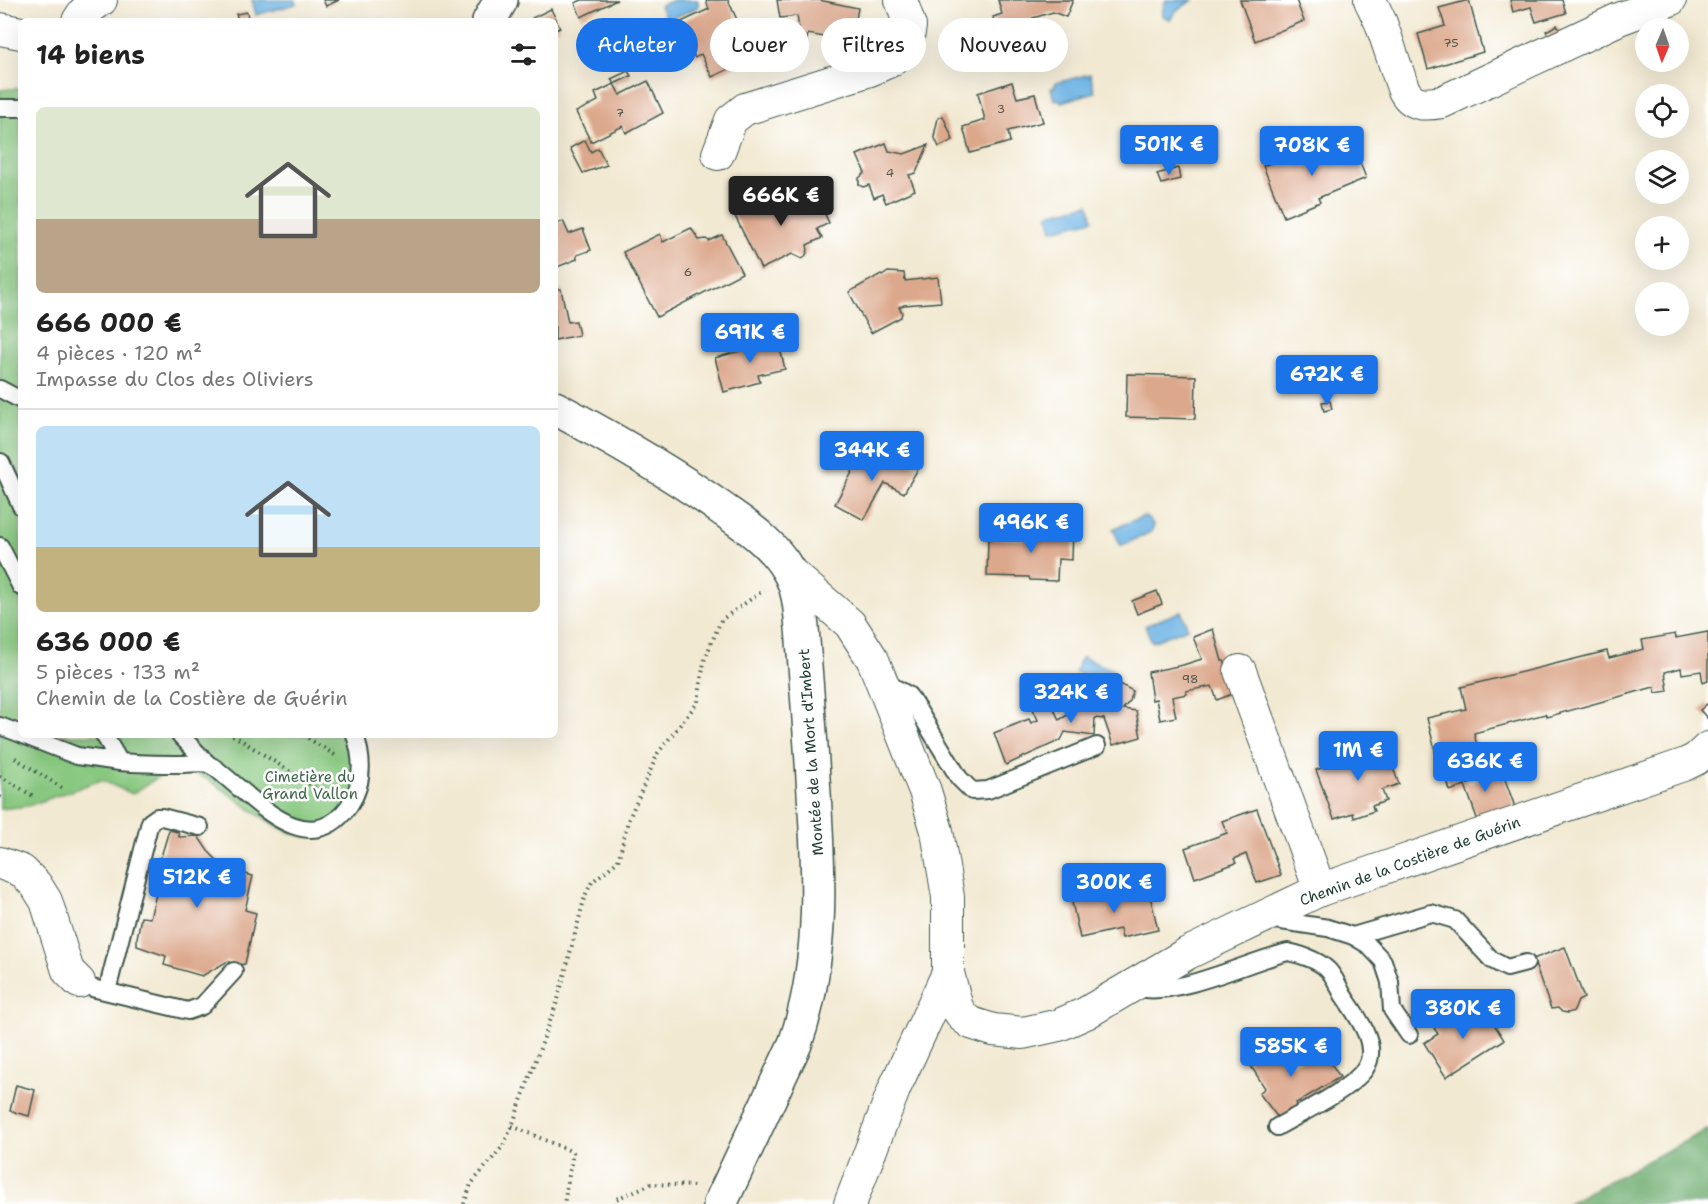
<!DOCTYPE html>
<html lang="fr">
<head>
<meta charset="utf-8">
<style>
  body { margin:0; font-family:"Shantell Sans",sans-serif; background:#f2f2f2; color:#222; height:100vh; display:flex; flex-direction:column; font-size:22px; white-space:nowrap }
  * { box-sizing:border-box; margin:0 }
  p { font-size:20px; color:#767676 }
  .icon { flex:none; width:33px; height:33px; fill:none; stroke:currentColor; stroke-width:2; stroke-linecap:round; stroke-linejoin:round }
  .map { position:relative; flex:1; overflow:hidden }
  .drawer { position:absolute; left:18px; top:18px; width:540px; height:720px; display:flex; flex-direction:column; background:#fff; border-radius:9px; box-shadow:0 6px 24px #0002 }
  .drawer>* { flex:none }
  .guide { position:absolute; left:576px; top:18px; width:570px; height:54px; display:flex; gap:12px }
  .needle { width:39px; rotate:182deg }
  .fabs { position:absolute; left:1635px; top:18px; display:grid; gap:12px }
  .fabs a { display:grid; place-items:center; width:54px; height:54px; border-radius:50%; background:#fff; box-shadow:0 6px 24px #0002; font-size:30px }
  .price { position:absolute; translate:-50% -51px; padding:0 14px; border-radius:6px; background:#1a73e8; color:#fff; font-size:20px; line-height:39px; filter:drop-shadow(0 2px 3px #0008) }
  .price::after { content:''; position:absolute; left:50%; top:36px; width:18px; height:14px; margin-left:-9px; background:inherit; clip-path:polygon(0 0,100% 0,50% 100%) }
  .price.current { background:#222; color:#fff }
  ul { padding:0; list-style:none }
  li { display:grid; align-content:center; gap:12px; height:318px; padding:0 18px }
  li+li { border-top:2px solid #e0e0e0 }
  li span { display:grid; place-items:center; height:186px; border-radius:9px; color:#555 }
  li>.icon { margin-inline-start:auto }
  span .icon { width:108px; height:108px; fill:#fffc; stroke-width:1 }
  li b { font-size:26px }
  h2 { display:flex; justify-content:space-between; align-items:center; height:72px; padding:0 18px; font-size:26px }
  .tag { padding:0 21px; border-radius:27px; background:#fff; box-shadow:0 6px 24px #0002; font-size:21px; line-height:54px }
  .tag.current { background:#1a73e8; color:#fff }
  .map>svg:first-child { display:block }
  .green { fill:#87c77f; stroke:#53825a; stroke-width:1.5 }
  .forest { fill:#6dac6e; stroke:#467451; stroke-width:1.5 }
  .water { fill:#6db3e4; stroke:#46788c; stroke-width:1.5 }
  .building { fill:#dca88c }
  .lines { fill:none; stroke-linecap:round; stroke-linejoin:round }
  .lane-casing { stroke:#3f574c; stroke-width:20 }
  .street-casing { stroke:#3f574c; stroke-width:34 }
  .secondary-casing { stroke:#3f574c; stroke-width:36 }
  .path { stroke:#3f574c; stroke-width:4; stroke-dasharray:1.5 4.5; stroke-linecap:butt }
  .lane { stroke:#fff; stroke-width:16 }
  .street { stroke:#fff; stroke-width:32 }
  .secondary { stroke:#fff; stroke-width:33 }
  .labels { text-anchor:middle; stroke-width:5; stroke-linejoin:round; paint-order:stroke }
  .number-label { font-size:12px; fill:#4e584a }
  .street-label { font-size:15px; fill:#1f3d34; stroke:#fff }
  .park-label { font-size:15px; fill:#3e664a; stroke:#fff }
</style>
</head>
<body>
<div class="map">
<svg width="1708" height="1204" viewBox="0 0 1708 1204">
  <rect width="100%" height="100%" fill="#fff"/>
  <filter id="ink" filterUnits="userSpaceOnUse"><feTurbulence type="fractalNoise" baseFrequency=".0167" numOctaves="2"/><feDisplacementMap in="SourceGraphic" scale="12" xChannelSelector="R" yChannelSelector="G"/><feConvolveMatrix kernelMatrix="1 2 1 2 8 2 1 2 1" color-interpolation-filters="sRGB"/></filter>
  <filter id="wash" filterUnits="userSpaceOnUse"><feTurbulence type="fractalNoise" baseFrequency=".008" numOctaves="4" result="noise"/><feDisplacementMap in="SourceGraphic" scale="24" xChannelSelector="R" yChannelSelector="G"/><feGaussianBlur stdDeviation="1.35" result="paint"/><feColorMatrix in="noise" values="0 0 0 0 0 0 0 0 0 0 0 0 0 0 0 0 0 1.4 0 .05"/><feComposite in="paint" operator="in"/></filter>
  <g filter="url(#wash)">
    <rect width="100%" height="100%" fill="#f2e9d2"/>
    <!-- green -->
    <path class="green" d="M21,88V735H361C360,758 361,782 357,805C355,813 348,821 341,827C300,862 242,798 207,779C196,773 185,770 172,768L132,794L101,780L28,806L0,809V90Z"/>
    <!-- forest -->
    <polygon class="forest" points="1708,1129 1708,1204 1566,1204"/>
    <!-- water -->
    <g class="water">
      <polygon points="252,0 296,0 296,4 256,15"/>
      <polygon points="674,0 698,0 698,7 667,21 660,6"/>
      <polygon points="1166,0 1193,0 1176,11 1170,20 1162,15 1164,4"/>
      <polygon points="1090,74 1095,92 1061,102 1059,99 1054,100 1051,88 1055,87 1055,83"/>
      <polygon points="1089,204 1093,220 1052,230 1048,214"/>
      <polygon points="1144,516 1150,519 1154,526 1151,532 1121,546 1113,529"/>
      <polygon points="1181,611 1188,628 1152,642 1145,626"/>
      <polygon points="1082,657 1113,670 1105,686 1075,672"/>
    </g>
    <g id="blocks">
      <!-- building -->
      <g class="building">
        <polygon points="323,0 339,0 326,6"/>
        <polygon points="582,0 617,0 581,17 575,3"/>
        <polygon points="709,0 728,0 749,46 756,44 761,54 712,77 701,54 695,58 679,23 709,9 706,1"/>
        <polygon points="777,0 819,0 858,8 852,42 808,34 804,54 786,57 782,32 799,28 797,16 780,18"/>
        <polygon points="998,0 1073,0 1066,17 1053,12 1033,18 1035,26 999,37 993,17 1002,14"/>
        <polygon points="1240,0 1296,0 1304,21 1255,41"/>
        <polygon points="1469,0 1483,52 1428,69 1418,34 1445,26 1439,8"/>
        <polygon points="1510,0 1562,0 1566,13 1536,22 1531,7 1513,12"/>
        <polygon points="551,9 560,28 555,30 555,21 530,21 532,18"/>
        <polygon points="247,12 248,18 238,20 236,14"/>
        <polygon points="1557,25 1561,32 1550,38 1546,31"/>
        <polygon points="1039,38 1043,53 1001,65 997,50"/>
        <polygon points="628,71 631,76 614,84 611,79"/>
        <polygon points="648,81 663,113 626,133 623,126 591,142 576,112 598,101 595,93 614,84 620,95"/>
        <polygon points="1012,82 1017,98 1035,94 1043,122 1008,131 1010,142 970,153 963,127 985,120 978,93"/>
        <polygon points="943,116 953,140 939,147 934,136 938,118"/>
        <polygon points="585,140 591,152 598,148 607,165 583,173 570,148"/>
        <polygon points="886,143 889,151 904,154 928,145 916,173 909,175 915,190 886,203 882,194 874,198 869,185 863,187 859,185 859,178 865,173 857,155"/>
        <polygon points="1344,143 1350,157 1357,155 1366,178 1318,198 1320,202 1284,217 1263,166 1309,147 1312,156"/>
        <polygon points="1178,168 1180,179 1161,184 1157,174"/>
        <polygon points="807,189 817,210 822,208 829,223 817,229 822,238 807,245 808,250 805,257 802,259 792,254 761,269 733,212 749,203 751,207 785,192 789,198"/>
        <polygon points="563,221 569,234 583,229 591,250 577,255 577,259 555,268 555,225"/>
        <polygon points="691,228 699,240 706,239 709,241 722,235 742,273 657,317 623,252 660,234 663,242"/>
        <polygon points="888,272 904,273 905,281 938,277 941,302 904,305 899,307 902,312 901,317 871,333 849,292 881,274 882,276"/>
        <polygon points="555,289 561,289 568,322 576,321 579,335 555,340"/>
        <polygon points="777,336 785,369 758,375 760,382 724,392 715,358 747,349 746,344"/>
        <polygon points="1127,374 1196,376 1195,419 1126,417"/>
        <polygon points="1330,401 1332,409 1324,411 1322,402"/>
        <polygon points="861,446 902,467 906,461 918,469 904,493 885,483 864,520 835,504 857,463 853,460"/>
        <polygon points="1024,527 1073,528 1072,560 1058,559 1057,581 1030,580 1029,577 987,576 988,539 1024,540"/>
        <polygon points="1157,591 1162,604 1137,614 1132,601"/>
        <polygon points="1213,629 1222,661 1224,661 1237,692 1217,700 1212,686 1186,691 1187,694 1172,697 1176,717 1160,720 1156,699 1152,700 1148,672 1183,665 1202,659 1193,637"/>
        <polygon points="1708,632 1708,681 1703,683 1701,671 1682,674 1681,668 1665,672 1668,691 1656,693 1654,687 1547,717 1545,714 1474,733 1479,755 1439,766 1427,718 1466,709 1461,687 1607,651 1609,658 1644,649 1642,640 1675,634 1676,638"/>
        <polygon points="1118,683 1133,691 1130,701 1123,709 1136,711 1141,737 1113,745 1104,719 1095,718 1094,736 1065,732 1061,740 1006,765 994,733 1029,719 1031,723 1038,720 1033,709 1051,702 1059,720 1071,713 1071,697 1100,699 1107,696"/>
        <polygon points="1708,703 1708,719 1700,710"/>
        <polygon points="1364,746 1366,752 1385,746 1399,784 1382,790 1386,801 1372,806 1374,811 1354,818 1353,813 1334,819 1316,770 1342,761 1340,755"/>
        <polygon points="1463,769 1468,784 1502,771 1515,807 1478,821 1465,785 1450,791 1446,776"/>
        <polygon points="1257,809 1281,875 1257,883 1246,854 1234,859 1236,863 1195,878 1185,848 1227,833 1222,821"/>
        <polygon points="169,830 178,832 179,837 198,836 208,851 225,868 253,876 245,910 256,913 245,964 236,965 228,961 202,976 164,965 166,956 137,946 137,938 141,917 150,918 157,890 151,888 156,864 154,860 161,857"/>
        <polygon points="1111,889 1113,899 1149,891 1158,930 1122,938 1120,929 1080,938 1071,898"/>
        <polygon points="1565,947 1584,998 1578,1001 1574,1011 1568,1013 1562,1012 1558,1008 1551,1009 1533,959"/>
        <polygon points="1482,1005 1504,1040 1446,1077 1424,1043 1438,1034 1434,1028 1461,1011 1465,1016"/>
        <polygon points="1272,1043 1289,1064 1305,1058 1321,1048 1340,1077 1296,1103 1298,1107 1279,1119 1259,1093 1265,1088 1247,1060"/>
        <polygon points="16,1085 35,1090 29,1116 10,1111"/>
      </g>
    </g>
  </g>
  <g filter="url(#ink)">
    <use href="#blocks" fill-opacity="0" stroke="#3f574c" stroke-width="1.5"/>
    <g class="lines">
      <!-- lane casing -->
      <g class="lane-casing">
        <g id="lane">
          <polyline points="0,108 21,108"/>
          <polyline points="0,389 21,400"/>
          <polyline points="1,462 21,506"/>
          <polyline points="0,546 21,587"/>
          <polyline points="883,681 908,695 912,700 959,778 972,791 988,790 1097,746"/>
          <polyline points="0,726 21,734"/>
          <polyline points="23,735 77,756 120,762"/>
          <path d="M104,735L120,762C141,764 163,764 184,764C191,764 201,762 207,764C213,765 221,773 226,777C260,805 310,860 349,806C364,784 363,759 355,735"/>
          <polyline points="180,735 208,764"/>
          <polyline points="1268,919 1328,928 1353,936 1431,913 1455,920 1492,960 1507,968 1526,963"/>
          <polyline points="1353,936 1368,945 1383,961 1390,982 1392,1010 1409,1035"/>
          <polyline points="79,982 92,988 188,1011 202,1006 234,971"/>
          <path d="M1139,988C1177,997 1249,961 1288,952C1302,955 1319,960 1329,971C1335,978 1339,987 1343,995C1356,1015 1381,1045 1365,1069C1350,1090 1301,1113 1277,1127"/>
          <polyline points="107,991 150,822 157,817 162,817 200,827"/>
        </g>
      </g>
      <!-- street casing -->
      <g class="street-casing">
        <g id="street">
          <path d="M1370,0L1381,23L1403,88C1411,106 1425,105 1442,102L1619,19L1670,0"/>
          <polyline points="78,21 84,12 101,0"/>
          <polyline points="0,29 21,33"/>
          <polyline points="718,154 731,120 745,109 870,70 890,61 902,49 908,38 910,26 901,0"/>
          <polyline points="790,572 850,624 873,660 925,791 937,831 948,897 948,973 895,1087 850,1204"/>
          <polyline points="1240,671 1320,890"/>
          <polyline points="0,863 22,871 36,885 46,901 68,971 79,982"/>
          <polyline points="948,973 957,1008 963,1017 971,1023 993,1030 1023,1033 1059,1025 1086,1013 1188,953 1320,890 1686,764 1696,759 1708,748"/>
        </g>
      </g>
      <!-- secondary casing -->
      <g class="secondary-casing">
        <g id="secondary">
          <polyline points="489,21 501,0"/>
          <path d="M555,408C613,439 671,472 725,511C748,527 774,545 788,570C799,588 800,608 802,628C806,678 810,728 813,778C819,866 825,959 795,1044L720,1204"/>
        </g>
      </g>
      <!-- path -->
      <g class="path">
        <polyline points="233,735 328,796"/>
        <polyline points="303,735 338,757"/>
        <polyline points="15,758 62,788"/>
        <polyline points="0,776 35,797"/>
        <polyline points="0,797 3,799"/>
        <polyline points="512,1126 573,1152 564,1204"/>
        <polyline points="464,1204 471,1184 503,1146 512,1126 558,999 585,896 592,882 618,861 628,821 658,753 698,702 704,661 721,620 764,590"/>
        <polyline points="615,1204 616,1199 651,1184 695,1186"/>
      </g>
      <!-- lane -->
      <use href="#lane" class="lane"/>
      <!-- street -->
      <use href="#street" class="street"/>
      <!-- secondary -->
      <use href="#secondary" class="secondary"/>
    </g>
  </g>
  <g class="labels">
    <!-- number labels -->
    <g class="number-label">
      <text x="1451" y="47">75</text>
      <text x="1001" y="113">3</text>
      <text x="620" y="117">7</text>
      <text x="890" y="177">4</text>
      <text x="688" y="276">6</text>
      <text x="1190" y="683">98</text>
    </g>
    <!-- street labels -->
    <g class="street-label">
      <text transform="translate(811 752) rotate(-94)" y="5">Montée de la Mort d'Imbert</text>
      <text transform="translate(1410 861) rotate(-20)" y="5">Chemin de la Costière de Guérin</text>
    </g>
    <!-- park labels -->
    <g class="park-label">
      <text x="310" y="782">Cimetière du<tspan x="310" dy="17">Grand Vallon</tspan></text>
    </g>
  </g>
</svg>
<div class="fabs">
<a><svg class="needle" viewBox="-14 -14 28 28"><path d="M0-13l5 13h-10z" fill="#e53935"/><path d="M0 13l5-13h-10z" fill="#767676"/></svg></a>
<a><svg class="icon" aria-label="locate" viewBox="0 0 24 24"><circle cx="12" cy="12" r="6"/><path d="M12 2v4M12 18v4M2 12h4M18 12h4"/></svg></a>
<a><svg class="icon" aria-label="layers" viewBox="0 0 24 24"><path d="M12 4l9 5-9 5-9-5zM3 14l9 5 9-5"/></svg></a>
<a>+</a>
<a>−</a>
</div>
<b class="price" style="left:1169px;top:176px">501K €</b>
<b class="price" style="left:1312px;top:177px">708K €</b>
<b class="price current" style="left:781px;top:227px">666K €</b>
<b class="price" style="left:750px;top:364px">691K €</b>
<b class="price" style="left:1327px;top:406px">672K €</b>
<b class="price" style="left:872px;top:482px">344K €</b>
<b class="price" style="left:1031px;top:554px">496K €</b>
<b class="price" style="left:1071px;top:724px">324K €</b>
<b class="price" style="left:1358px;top:782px">1M €</b>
<b class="price" style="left:1485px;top:793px">636K €</b>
<b class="price" style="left:197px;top:909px">512K €</b>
<b class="price" style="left:1114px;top:914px">300K €</b>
<b class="price" style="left:1463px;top:1040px">380K €</b>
<b class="price" style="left:1291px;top:1078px">585K €</b>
<div class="guide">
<a class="tag current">Acheter</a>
<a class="tag">Louer</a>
<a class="tag">Filtres</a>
<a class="tag">Nouveau</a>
</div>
<section class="drawer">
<h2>14 biens<svg class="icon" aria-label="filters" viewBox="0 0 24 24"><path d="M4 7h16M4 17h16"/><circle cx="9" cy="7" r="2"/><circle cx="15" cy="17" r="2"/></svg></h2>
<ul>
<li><span style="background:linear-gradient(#dfe7d0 60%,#b9a48a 0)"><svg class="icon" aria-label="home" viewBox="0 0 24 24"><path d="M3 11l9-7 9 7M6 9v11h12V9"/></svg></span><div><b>666 000 €</b><p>4 pièces · 120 m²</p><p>Impasse du Clos des Oliviers</p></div></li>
<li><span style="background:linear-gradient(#bfe0f5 65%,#c2b280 0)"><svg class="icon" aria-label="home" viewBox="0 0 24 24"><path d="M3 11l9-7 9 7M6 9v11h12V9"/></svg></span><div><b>636 000 €</b><p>5 pièces · 133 m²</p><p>Chemin de la Costière de Guérin</p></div></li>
</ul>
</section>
</div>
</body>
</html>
